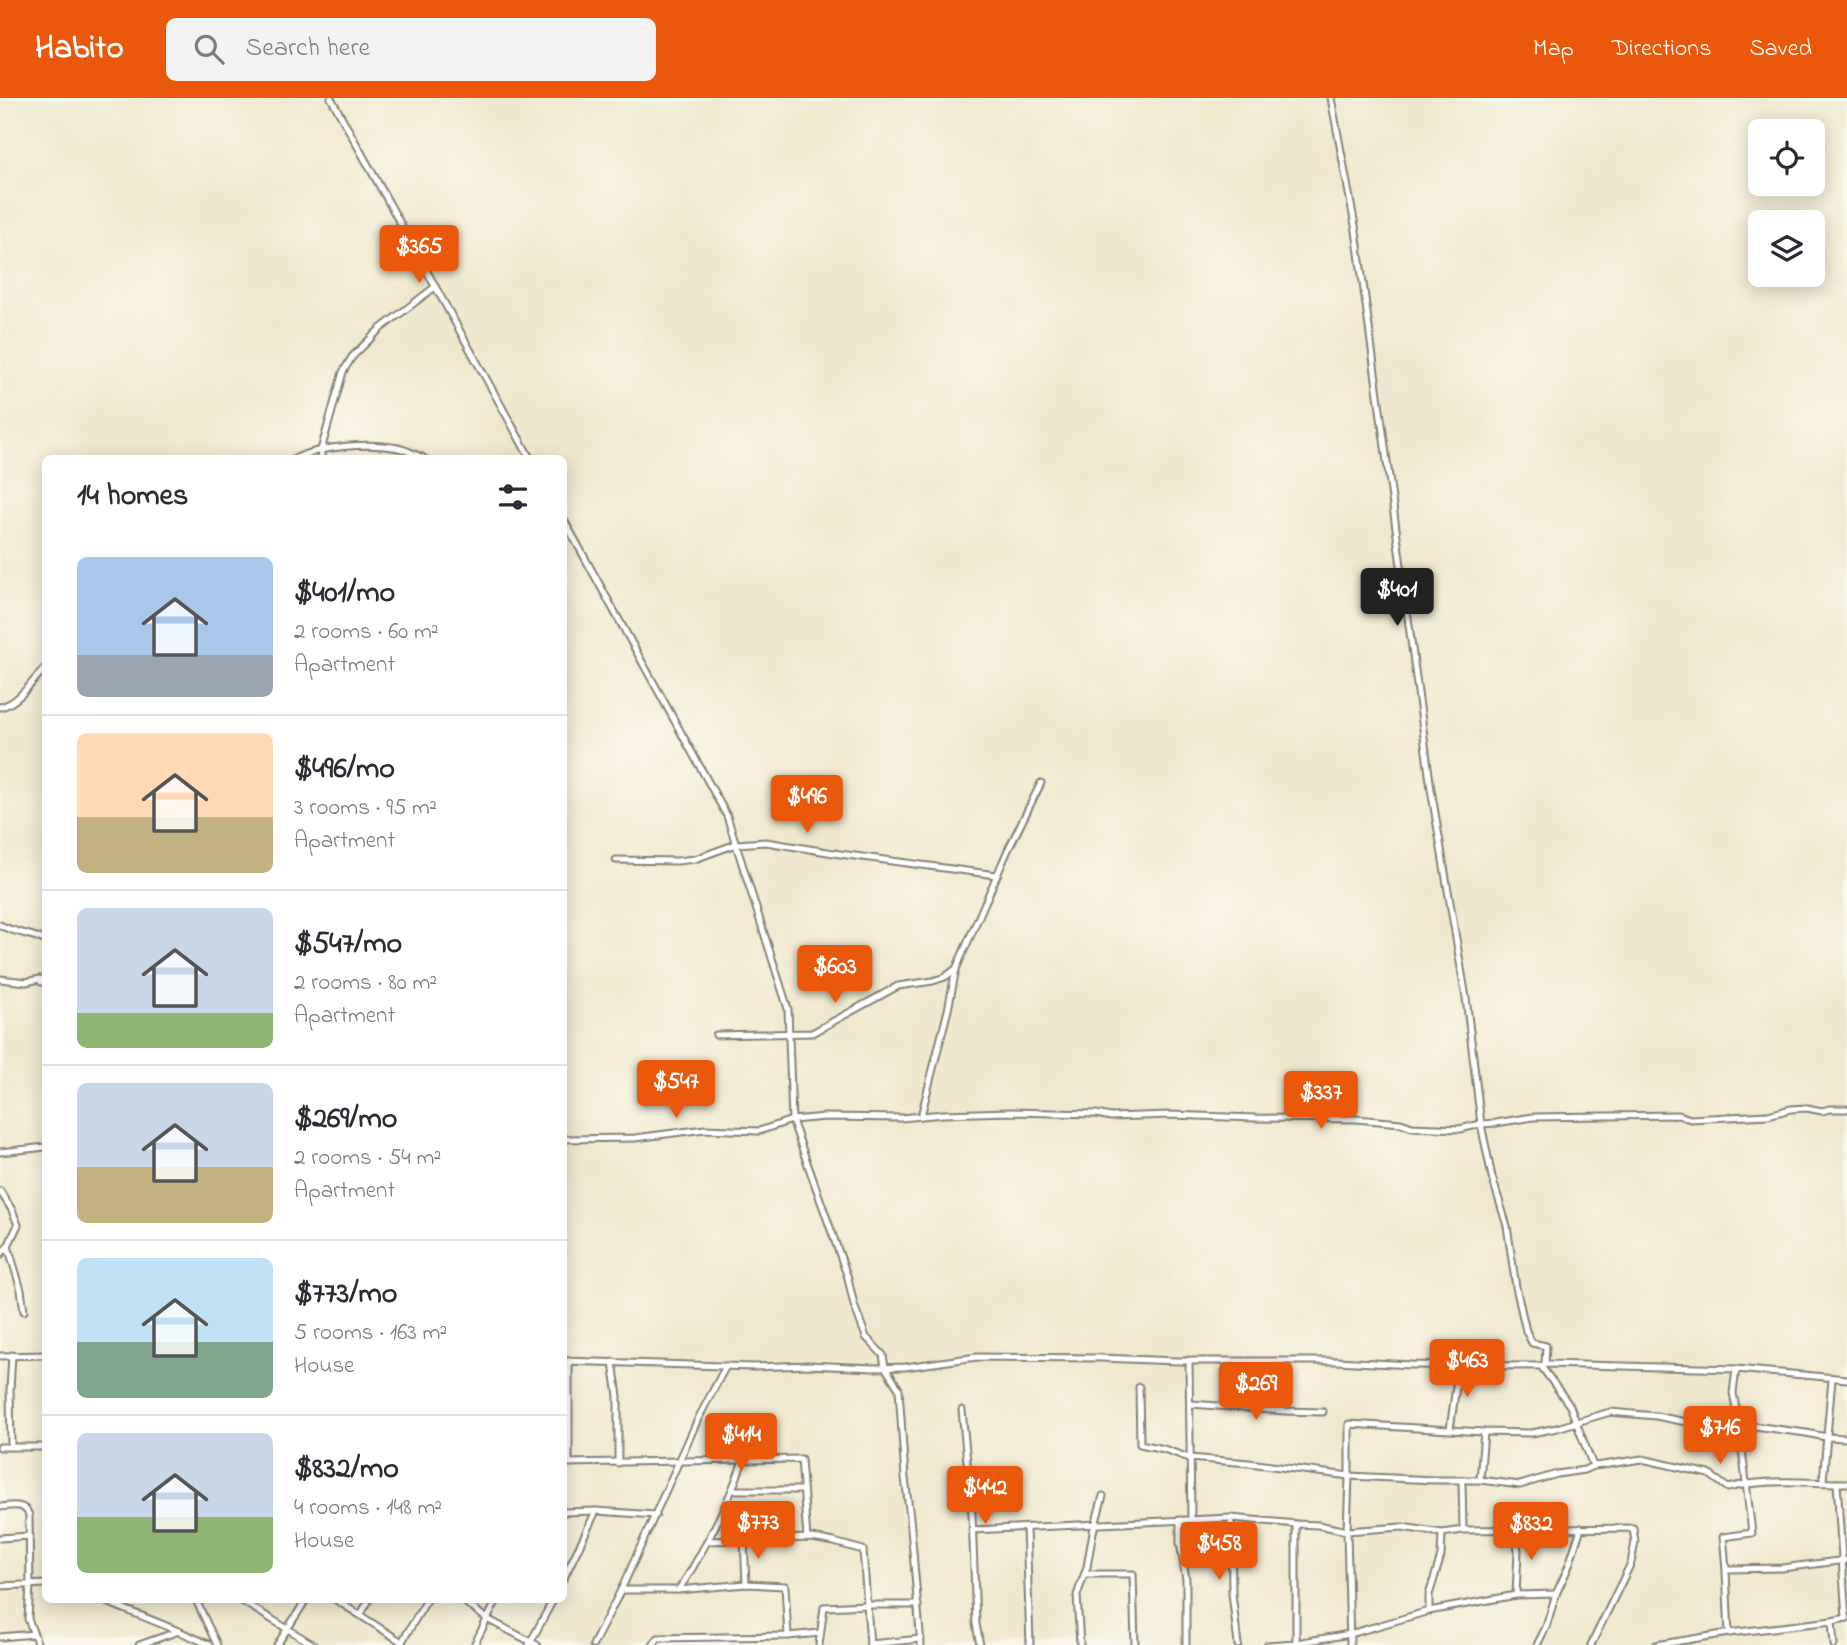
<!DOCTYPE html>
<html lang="en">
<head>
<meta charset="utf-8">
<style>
  body { margin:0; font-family:"Indie Flower",sans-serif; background:#f2f2f3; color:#2b2b33; height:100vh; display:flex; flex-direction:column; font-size:26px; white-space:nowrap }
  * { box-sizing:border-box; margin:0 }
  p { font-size:23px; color:#7c7c81 }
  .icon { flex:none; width:38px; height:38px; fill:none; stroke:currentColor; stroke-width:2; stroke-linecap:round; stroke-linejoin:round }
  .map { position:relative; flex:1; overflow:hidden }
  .sheet { position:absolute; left:42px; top:357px; width:525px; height:1148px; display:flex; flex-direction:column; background:#fff; border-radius:10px; box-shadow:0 4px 18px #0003 }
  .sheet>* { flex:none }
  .controls { position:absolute; left:1748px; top:21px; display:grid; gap:14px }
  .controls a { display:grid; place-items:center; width:77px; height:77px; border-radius:10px; background:#fff; box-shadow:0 4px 18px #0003; font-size:35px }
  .price { position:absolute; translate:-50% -60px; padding:0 16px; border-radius:7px; background:#ea580c; color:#fff; font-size:23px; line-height:46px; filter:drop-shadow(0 2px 4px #0008) }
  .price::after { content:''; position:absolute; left:50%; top:42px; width:21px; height:16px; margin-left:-10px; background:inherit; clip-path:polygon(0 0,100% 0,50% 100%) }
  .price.current { background:#222; color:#fff }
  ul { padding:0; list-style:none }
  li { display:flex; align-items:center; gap:21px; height:175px; padding:0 35px }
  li+li { border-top:2px solid #e1e1e2 }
  li span { display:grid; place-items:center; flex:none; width:196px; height:140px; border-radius:10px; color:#555 }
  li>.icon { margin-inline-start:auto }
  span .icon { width:84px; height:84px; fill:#fffc; stroke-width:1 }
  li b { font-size:30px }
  h2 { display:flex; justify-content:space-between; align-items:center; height:84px; padding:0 35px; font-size:30px }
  header { display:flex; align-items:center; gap:42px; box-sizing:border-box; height:98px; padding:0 35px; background:#ea580c; color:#fff }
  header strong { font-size:33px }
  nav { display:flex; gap:38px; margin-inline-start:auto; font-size:24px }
  .search { width:490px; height:63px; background:#f2f2f3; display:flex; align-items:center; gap:18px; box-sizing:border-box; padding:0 24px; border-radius:10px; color:#7c7c81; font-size:26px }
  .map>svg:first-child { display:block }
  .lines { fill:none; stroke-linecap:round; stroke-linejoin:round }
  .street-casing { stroke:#868275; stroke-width:9 }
  .street { stroke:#fff; stroke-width:5 }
</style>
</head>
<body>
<header>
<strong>Habito</strong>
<div class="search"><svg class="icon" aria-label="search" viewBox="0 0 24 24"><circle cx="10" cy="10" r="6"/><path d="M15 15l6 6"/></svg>Search here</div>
<nav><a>Map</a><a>Directions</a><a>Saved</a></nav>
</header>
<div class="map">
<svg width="1847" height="1547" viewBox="0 0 1847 1547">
  <rect width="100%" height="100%" fill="#fbf7ec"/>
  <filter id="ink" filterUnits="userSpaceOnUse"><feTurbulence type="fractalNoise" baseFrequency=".0143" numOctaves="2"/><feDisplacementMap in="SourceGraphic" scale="14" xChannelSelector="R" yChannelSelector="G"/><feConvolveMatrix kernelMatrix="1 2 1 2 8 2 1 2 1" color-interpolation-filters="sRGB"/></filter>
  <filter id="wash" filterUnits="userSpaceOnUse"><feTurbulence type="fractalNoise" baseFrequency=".00686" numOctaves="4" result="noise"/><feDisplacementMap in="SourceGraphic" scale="28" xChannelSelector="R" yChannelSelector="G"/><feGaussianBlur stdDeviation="1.57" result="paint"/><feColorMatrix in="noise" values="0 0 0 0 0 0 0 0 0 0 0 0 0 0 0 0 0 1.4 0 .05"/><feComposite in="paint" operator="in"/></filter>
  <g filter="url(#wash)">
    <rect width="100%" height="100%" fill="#f0e8ce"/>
  </g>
  <g filter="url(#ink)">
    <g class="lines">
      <!-- street casing -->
      <g class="street-casing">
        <g id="street">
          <polyline points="331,0 530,360"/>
          <polyline points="1331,0 1356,133 1431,691 1466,900 1481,1026 1492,1079 1507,1128 1516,1189 1526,1233 1532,1245 1546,1248 1545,1266"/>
          <path d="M296,360C323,348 369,344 398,350C407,352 416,357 424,360"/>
          <polyline points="321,360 321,352 343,274 352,259 380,231 435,189"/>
          <polyline points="564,422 727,718 788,911 792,1022 848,1180 854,1207 866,1239 883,1257 885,1269 899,1291 905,1380 910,1419 921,1547"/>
          <path d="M0,609C19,605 33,582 46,569"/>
          <polyline points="616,762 677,763 695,761 736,746 766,744 840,756 996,777"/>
          <path d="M0,827C14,835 31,835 46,843"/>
          <polyline points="0,881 26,884 40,881 41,884 46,880"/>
          <polyline points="716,937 812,935 898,888 933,883 945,879 956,871"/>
          <polyline points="921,1018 948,912 956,871 1008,752 1041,685"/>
          <polyline points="564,1041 635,1040 705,1031 759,1033 792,1022 825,1019 901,1020 943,1016 1010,1014 1096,1016 1111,1019 1170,1017 1255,1020 1356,1021 1401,1025 1412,1029 1460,1031 1481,1026 1496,1025 1533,1019 1679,1017 1690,1021 1768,1017 1791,1011 1807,1010 1822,1013 1830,1011 1847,1011"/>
          <polyline points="0,1054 46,1049"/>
          <polyline points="0,1093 12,1112 18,1127 8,1148 0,1157"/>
          <polyline points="8,1148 21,1192 24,1213"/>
          <polyline points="0,1258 46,1257"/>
          <polyline points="1189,1262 1191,1421"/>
          <polyline points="564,1263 754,1269 808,1267 873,1270 905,1269 977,1259 1100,1260 1178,1263 1336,1263 1412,1267 1541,1268 1545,1266 1736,1271 1847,1281"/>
          <polyline points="613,1264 618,1298 618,1365"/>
          <polyline points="1541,1268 1570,1308 1593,1368"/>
          <path d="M1139,1289L1140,1346L1164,1351L1189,1360L1249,1365L1349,1378L1434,1382H1480L1520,1387L1557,1376L1584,1372L1593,1368L1603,1367L1642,1361L1709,1376L1728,1390C1766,1380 1808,1385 1847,1385"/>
          <polyline points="1191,1306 1285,1313 1323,1314"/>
          <polyline points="962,1312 972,1416 976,1526 980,1547"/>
          <polyline points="1450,1331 1459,1267"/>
          <polyline points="0,1349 46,1349"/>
          <polyline points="11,1349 10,1292 12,1257"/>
          <polyline points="564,1365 801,1361 807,1440"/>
          <polyline points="569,1365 569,1263"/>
          <polyline points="1462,1382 1463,1432"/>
          <polyline points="1480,1382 1484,1334"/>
          <polyline points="1823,1383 1832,1281"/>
          <polyline points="1837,1385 1846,1520"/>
          <polyline points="734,1392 803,1392"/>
          <path d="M0,1409C11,1408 24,1404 29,1417L30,1488L28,1521L38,1547"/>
          <polyline points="564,1414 596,1413 656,1417"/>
          <polyline points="1231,1420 1232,1495 1238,1547"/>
          <polyline points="1180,1422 1180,1445 1186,1481 1186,1547"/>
          <polyline points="1296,1426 1296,1545"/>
          <polyline points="1026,1429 1030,1547"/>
          <polyline points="1515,1431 1518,1453 1516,1497"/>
          <polyline points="972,1432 1231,1420 1296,1426 1318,1427 1347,1433 1402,1429 1442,1435 1463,1432 1633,1430 1635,1444 1631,1465 1591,1547"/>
          <polyline points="0,1440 30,1438"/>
          <polyline points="744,1441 746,1486"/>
          <polyline points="707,1443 812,1440 834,1444 863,1452 870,1547"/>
          <polyline points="1727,1471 1782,1470 1847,1462"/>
          <polyline points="1085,1476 1133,1476 1135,1547"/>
          <polyline points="564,1480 596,1413"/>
          <polyline points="0,1488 46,1486"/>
          <polyline points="621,1492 678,1492 746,1486 785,1488 788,1538"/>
          <path d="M678,1492C690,1477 697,1461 707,1444C721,1417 734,1391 743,1362"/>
          <path d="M102,1502C138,1517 174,1530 210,1547"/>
          <polyline points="196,1502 217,1547"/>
          <polyline points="240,1502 314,1547"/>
          <polyline points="336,1502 402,1544"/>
          <polyline points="462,1502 487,1521 537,1547"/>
          <polyline points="1429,1513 1429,1497 1441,1458 1442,1435"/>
          <polyline points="361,1516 369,1502"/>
          <polyline points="1832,1523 1834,1547"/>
          <path d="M1729,1535C1727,1503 1727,1471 1723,1439L1752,1435L1739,1326L1733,1295L1736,1271"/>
          <polyline points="0,1539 34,1536"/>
          <polyline points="870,1546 921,1541"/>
          <polyline points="139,1547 179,1533"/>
          <polyline points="277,1547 306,1502"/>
          <polyline points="400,1547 427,1502"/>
          <polyline points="474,1547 497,1502"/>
          <polyline points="529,1547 553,1502"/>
          <polyline points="593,1547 621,1492 699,1319 726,1268"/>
          <polyline points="653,1547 658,1540 788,1538 820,1535"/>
          <polyline points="819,1547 824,1509 867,1507 918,1507"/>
          <polyline points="1080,1547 1077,1497 1087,1469 1093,1434 1103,1398"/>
          <polyline points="1267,1547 1296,1545 1350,1536 1429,1513 1516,1497 1556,1496"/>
          <polyline points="1350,1547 1347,1433 1349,1378 1349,1326 1484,1334 1532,1335 1557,1330 1610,1314 1656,1318 1691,1325 1739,1326 1806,1335 1826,1339 1847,1340"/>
          <polyline points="1537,1547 1546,1529 1556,1496 1568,1470 1581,1430"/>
          <polyline points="1656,1547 1729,1535 1832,1523 1847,1520"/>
        </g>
      </g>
      <!-- street -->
      <use href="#street" class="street"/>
    </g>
  </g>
</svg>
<div class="controls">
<a><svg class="icon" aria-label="locate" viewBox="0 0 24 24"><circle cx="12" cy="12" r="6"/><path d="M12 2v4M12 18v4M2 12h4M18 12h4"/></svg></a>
<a><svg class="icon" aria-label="layers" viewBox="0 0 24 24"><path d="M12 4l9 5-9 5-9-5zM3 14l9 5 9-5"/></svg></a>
</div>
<b class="price" style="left:419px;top:187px">$365</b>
<b class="price current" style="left:1397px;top:530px">$401</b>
<b class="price" style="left:807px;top:737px">$496</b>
<b class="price" style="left:835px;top:907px">$603</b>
<b class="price" style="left:676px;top:1022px">$547</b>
<b class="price" style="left:1321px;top:1033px">$337</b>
<b class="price" style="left:1467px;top:1301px">$463</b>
<b class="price" style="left:1256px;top:1324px">$269</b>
<b class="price" style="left:1720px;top:1368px">$716</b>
<b class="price" style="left:741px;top:1375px">$414</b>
<b class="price" style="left:985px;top:1428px">$442</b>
<b class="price" style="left:758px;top:1463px">$773</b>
<b class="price" style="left:1531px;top:1464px">$832</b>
<b class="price" style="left:1219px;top:1484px">$458</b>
<section class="sheet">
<h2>14 homes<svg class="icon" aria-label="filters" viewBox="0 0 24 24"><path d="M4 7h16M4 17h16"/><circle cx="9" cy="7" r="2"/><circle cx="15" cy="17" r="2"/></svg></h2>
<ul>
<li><span style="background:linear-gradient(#a9c7e8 70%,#9aa5b1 0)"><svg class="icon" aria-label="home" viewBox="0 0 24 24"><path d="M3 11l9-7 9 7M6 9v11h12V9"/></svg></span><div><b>$401/mo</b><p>2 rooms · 60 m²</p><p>Apartment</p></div></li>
<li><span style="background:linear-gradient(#ffd9b3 60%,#c2b280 0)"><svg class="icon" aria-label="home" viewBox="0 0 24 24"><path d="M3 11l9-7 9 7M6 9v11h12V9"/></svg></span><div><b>$496/mo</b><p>3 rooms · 95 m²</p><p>Apartment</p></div></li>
<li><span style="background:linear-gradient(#c9d6e8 75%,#8fb573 0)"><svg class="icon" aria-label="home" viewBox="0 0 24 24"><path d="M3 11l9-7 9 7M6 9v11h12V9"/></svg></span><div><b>$547/mo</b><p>2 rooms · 80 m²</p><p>Apartment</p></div></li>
<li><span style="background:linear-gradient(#c9d6e8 60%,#c2b280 0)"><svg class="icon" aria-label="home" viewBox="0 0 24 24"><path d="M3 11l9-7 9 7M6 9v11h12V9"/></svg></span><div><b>$269/mo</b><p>2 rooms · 54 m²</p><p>Apartment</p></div></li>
<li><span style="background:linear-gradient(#bfe0f5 60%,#7fa58c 0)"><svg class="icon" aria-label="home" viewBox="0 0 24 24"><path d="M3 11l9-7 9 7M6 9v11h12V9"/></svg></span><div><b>$773/mo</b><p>5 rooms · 163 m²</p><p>House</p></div></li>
<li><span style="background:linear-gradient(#c9d6e8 60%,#8fb573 0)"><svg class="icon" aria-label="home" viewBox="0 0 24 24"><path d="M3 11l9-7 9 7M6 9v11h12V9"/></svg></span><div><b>$832/mo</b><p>4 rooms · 148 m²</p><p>House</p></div></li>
</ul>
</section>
</div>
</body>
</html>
